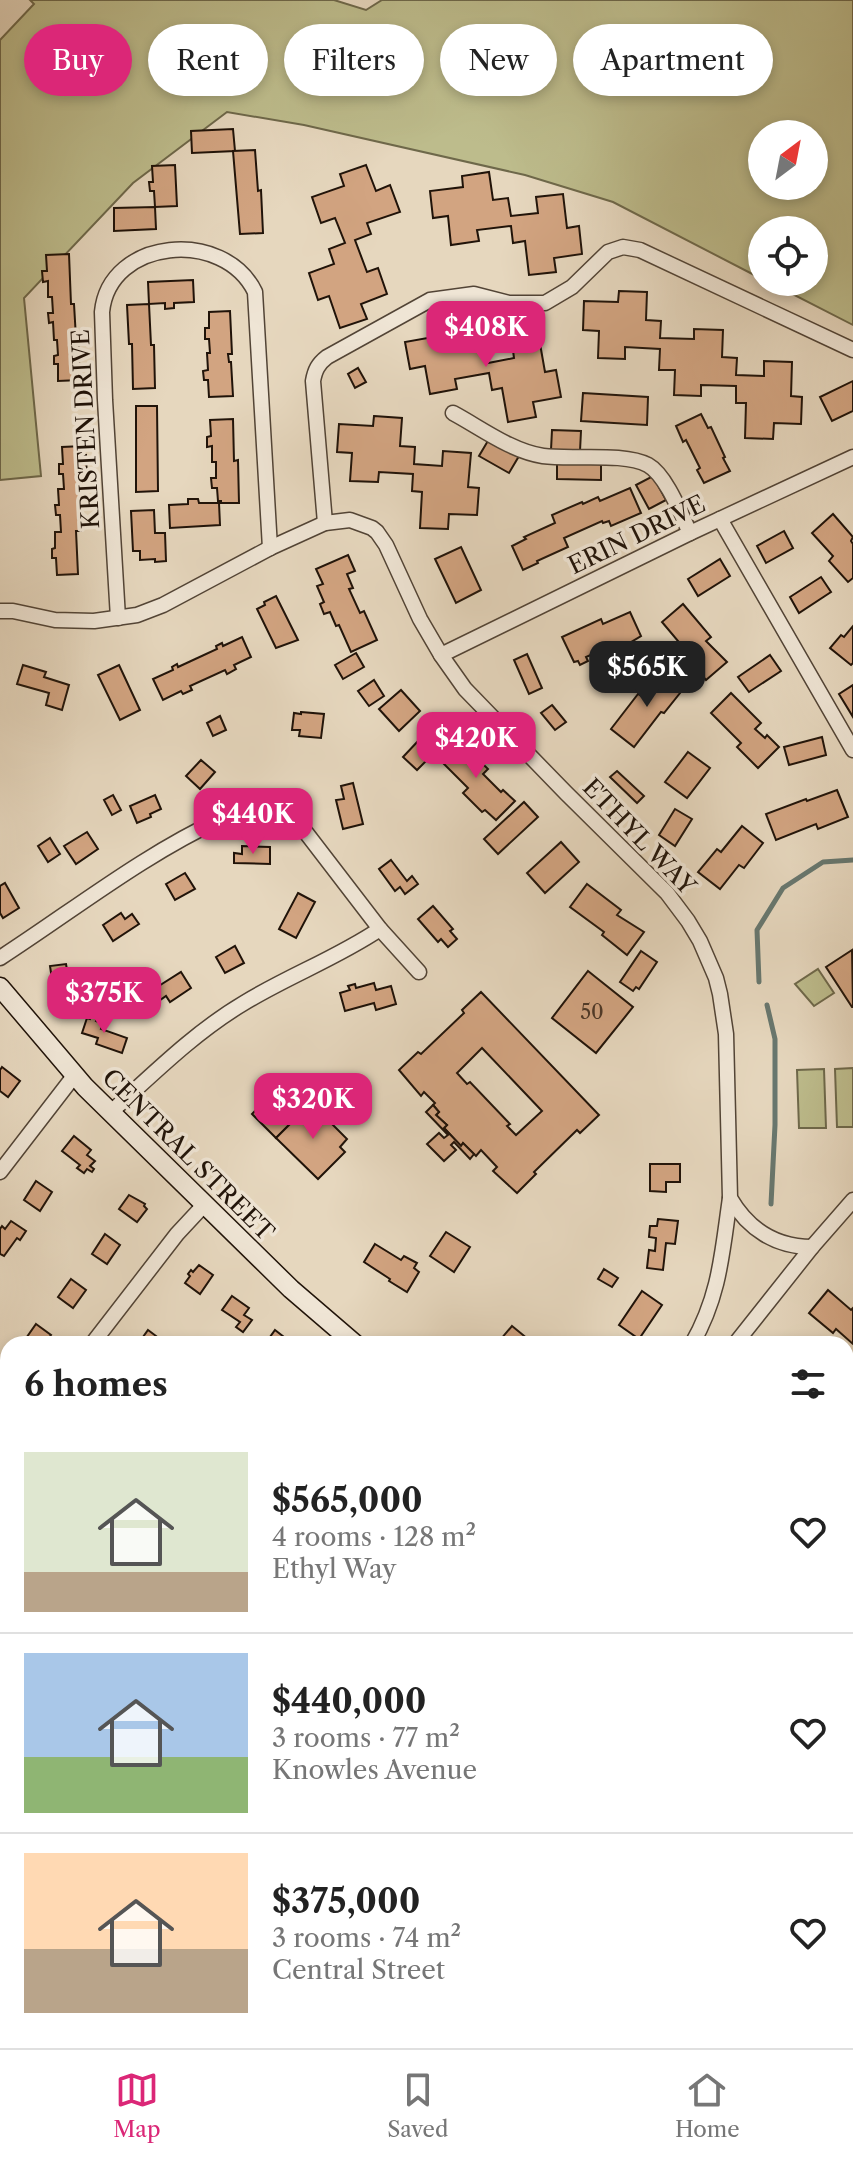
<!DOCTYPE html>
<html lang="en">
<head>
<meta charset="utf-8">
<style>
  body { margin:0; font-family:"Libre Caslon Text",serif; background:#f6f6f6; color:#222; height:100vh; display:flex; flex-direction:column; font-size:30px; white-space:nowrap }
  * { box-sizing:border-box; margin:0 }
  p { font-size:26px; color:#767676 }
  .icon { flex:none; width:44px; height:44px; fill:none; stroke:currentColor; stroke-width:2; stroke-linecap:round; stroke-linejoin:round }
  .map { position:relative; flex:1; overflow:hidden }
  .panel { position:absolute; left:0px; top:1336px; width:854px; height:712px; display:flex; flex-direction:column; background:#fff; border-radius:24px 24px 0 0; box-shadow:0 4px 12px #0003 }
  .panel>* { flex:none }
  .banner { position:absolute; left:24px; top:24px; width:806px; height:72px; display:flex; gap:16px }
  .needle { width:52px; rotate:32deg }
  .fabs { position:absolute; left:748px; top:120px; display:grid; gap:16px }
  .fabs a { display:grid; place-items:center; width:80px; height:80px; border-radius:50%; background:#fff; box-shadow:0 4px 12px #0003; font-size:40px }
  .price { position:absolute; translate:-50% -68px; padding:0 18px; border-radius:16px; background:#db2777; color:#fff; font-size:26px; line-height:52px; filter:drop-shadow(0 2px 4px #0008) }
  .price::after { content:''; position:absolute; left:50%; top:48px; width:24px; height:18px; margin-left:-12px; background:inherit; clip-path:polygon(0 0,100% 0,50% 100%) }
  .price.active { background:#222; color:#fff }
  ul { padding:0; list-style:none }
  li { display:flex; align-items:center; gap:24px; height:200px; padding:0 24px }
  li+li { border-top:2px solid #e0e0e0 }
  li span { display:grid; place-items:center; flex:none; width:224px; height:160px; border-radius:0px; color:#555 }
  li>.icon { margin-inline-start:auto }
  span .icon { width:96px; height:96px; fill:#fffc; stroke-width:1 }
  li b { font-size:34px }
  h2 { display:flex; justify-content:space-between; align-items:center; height:96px; padding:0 24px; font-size:34px }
  .chip { padding:0 28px; border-radius:36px; background:#fff; box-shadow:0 4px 12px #0003; font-size:28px; line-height:72px }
  .chip.active { background:#db2777; color:#fff }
  .menu { display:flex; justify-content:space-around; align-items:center; height:112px; border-top:2px solid #e0e0e0; background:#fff; font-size:22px; color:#767676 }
  .menu a { display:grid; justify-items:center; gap:4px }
  .menu .active { color:#db2777 }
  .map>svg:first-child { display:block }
  .green { fill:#bdbc8c; stroke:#6e684a; stroke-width:2; fill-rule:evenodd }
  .water { fill:#96b9b3; stroke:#67776f; stroke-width:2 }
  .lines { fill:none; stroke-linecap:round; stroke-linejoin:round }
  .stream { stroke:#67776f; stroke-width:5 }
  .building { fill:#d2a481; stroke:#201309; stroke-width:2; fill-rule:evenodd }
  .minor-casing { stroke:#524436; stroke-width:17 }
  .secondary-casing { stroke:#201309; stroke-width:21 }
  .minor { stroke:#efe5d5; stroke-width:14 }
  .secondary { stroke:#efe5d5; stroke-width:18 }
  .labels { text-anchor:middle; stroke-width:7; stroke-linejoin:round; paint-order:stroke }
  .number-label { font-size:20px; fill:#4c3727 }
  .street-label { font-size:24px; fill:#201309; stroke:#efe5d5 }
</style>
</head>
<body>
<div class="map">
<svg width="853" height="2048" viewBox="0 0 853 2048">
  <rect width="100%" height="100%" fill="#e6d7be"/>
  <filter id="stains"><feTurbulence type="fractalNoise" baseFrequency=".0025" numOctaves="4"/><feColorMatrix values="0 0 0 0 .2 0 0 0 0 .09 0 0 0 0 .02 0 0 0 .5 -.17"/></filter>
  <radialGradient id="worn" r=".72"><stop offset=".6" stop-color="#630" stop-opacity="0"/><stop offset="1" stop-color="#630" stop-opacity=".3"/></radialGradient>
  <!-- green -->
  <g class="green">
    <path d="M30,0H334L366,10L382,0H853V325L769,282H814V230H762V279L613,202L525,175L304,125L227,112L133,183L24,298L41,476L0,480V40L34,4ZM762,134H814V186H762Z"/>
    <polygon points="818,969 834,993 814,1006 795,984"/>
    <polygon points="853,1068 853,1127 837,1127 835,1069"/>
    <polygon points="824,1069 826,1128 799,1128 797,1070"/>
  </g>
  <!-- water -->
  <polygon class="water" points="0,1893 8,1897 8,2040 319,2040 329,2048 0,2048"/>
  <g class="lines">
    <!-- stream -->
    <g class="stream">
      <polyline points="759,982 757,930 783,888 823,862 853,860"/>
      <polyline points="767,1005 775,1039 775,1125 771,1204"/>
    </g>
  </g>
  <!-- building -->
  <g class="building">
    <polygon points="233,129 235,151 192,153 191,131"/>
    <polygon points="255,150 258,191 261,190 263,233 240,234 233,151"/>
    <polygon points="175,165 177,206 155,207 154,191 150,191 149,182 153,182 152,166"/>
    <polygon points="366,165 376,191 390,185 400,212 367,223 371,234 355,240 367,272 378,268 387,294 361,304 367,319 340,328 329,296 318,300 309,273 334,264 329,249 345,243 335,218 321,223 312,197 344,186 340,174"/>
    <polygon points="489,172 493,200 508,198 511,216 538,213 536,197 563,194 567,228 579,226 582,254 554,258 556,272 529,275 525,241 513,243 511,226 477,230 479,241 451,245 448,216 433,218 430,191 463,187 462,176"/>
    <polygon points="155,207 156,229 114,231 114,208"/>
    <polygon points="69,254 71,304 74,304 76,338 78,338 80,380 58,381 58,364 54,364 54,356 58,355 57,340 54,340 53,322 49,323 48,313 53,313 52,297 48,297 48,281 43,282 42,271 47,271 46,255"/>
    <polygon points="193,280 194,302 174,303 174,308 165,309 165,303 149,304 148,282"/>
    <polygon points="619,291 647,292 646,320 661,321 660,338 694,339 694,329 723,330 722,357 737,358 736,375 764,376 764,361 792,362 791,396 802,397 801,424 774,423 773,439 745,438 746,403 736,403 736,386 701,385 701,396 674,395 675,370 659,370 660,349 625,347 625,359 598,358 599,331 583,330 584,301 618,302"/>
    <polygon points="149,304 151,345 154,345 155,388 133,389 132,344 129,344 127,305"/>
    <polygon points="230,311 232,354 228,354 229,362 231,362 233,396 209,397 208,380 204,380 203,371 208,370 207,353 210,353 209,339 205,339 205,328 209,328 209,312"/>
    <polygon points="465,320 470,348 485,346 488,363 514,358 512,343 539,338 545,372 556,370 561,397 533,402 536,417 508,422 502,388 492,390 489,373 455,379 457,389 430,394 425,366 410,369 405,342 439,336 437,325"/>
    <polygon points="358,368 366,382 355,388 348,374"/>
    <polygon points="853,381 853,411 832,421 820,397"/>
    <polygon points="583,393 648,397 647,425 581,421"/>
    <polygon points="136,406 157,406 158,491 136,492"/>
    <polygon points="701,414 708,428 711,427 725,457 723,458 730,471 704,483 697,470 700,468 686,440 683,442 676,426"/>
    <polygon points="374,416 402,418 400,446 415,447 414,464 442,466 443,451 471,453 468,487 479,488 477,515 449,514 448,529 420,528 422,492 412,491 413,474 379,472 378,482 350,481 352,453 337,452 339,424 373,426"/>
    <polygon points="233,419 234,461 238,460 239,503 221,503 221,501 218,501 217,488 212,488 211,478 216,478 216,462 212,462 212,446 207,447 207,437 211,436 210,420"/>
    <polygon points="552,430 581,431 580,451 551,450"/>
    <polygon points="489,439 519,456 509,473 479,456"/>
    <polygon points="83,446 83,456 86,455 87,480 85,480 85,488 79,489 79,497 82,497 83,522 81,522 81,531 76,531 78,574 57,575 56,558 52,558 52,549 55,548 55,532 61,532 60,515 56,515 55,505 59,505 58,489 64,489 63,474 59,474 59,464 63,464 62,447"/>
    <polygon points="557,463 601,464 601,480 557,479"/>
    <polygon points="653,476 666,500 649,509 636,485"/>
    <polygon points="630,488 641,513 611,526 609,521 603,523 602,521 564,538 568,547 537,561 538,563 523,570 512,546 526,539 524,537 555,523 552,515 582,502 583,504 598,497 600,501"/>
    <polygon points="188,499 198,499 199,503 219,503 220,525 170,528 169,505 188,504"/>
    <polygon points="154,510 155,533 165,533 166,561 155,562 155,559 140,560 140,551 133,551 131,511"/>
    <polygon points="833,514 853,537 851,541 853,544 853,578 848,582 829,561 833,556 812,533"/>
    <polygon points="784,531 793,548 766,563 757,546"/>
    <polygon points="461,547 481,590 456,603 435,559"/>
    <polygon points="348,555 355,571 347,574 353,588 349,589 360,613 364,611 377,640 351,652 339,625 336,626 330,612 324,614 320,604 324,602 317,586 323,584 316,569"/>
    <polygon points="720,559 730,576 698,596 688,579"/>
    <polygon points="821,577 831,592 799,613 790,597"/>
    <polygon points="276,596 298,640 276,648 257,609 265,605 264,602"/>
    <polygon points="683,604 711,637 706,641 727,662 706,680 697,668 694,670 684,658 689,654 662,622"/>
    <polygon points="630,612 641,636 616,651 613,645 586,657 588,661 580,665 578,661 574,662 562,637 601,619 603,624"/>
    <polygon points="853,626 853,663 851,665 830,648 841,635 844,637"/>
    <polygon points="242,637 251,657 234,665 236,669 227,674 225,670 190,686 192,690 183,694 181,691 163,700 153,679 173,670 172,667 177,664 178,667 217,649 216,646 222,643 223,646"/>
    <polygon points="356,653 364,667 343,679 335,665"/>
    <polygon points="527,654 542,688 529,694 514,660"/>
    <polygon points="770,655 781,671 749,692 738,677"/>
    <polygon points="23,665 46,672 44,677 69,685 62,710 46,705 49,693 17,684"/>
    <polygon points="119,665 140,710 120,720 98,675"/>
    <polygon points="662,672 684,688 664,713 661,712 634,747 611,729 638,694 643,697"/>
    <polygon points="374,680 384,696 369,706 358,691"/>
    <polygon points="853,685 853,717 839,694"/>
    <polygon points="401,690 420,711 399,731 379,709"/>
    <polygon points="731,693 761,723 755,729 765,738 767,735 779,747 758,768 737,747 741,743 711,713"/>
    <polygon points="552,705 566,722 555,730 541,713"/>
    <polygon points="301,712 324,714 321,738 299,736 300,730 292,730 294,713 301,714"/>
    <polygon points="220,716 226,730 213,736 207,723"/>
    <polygon points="822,737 826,755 789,765 784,747"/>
    <polygon points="457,739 488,769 483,774 501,792 503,790 515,801 496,820 485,810 482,812 463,793 468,788 438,758"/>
    <polygon points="419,740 433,754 417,770 403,757"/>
    <polygon points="688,752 710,768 687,798 665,782"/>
    <polygon points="201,760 215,772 200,789 186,776"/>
    <polygon points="617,771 644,796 637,803 610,777"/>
    <polygon points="353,783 363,824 343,829 336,800 344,799 341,786"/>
    <polygon points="837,790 848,817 818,829 816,824 776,840 766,814 806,799 807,801"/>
    <polygon points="113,795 121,810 112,815 104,800"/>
    <polygon points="155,795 161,809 150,814 151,817 137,823 130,806"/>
    <polygon points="524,802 538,817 498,854 484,839"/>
    <polygon points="675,809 692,819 675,846 659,835"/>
    <polygon points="742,826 763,843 744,868 739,865 720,889 698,872 717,849 721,852"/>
    <polygon points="87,832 98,849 76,864 64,846"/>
    <polygon points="50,838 60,854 48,862 38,846"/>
    <polygon points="561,842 579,862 545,893 527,873"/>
    <polygon points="242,846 270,847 270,864 234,863 234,853 242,854"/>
    <polygon points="391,860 407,881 412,876 418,884 405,894 400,887 395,891 379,869"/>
    <polygon points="185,873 195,889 175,900 166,884"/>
    <polygon points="5,883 19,908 3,918 0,913 0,886"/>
    <polygon points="587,884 621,910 617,915 644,932 627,955 602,935 604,932 570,907"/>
    <polygon points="298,893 315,902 296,938 279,929"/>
    <polygon points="433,906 453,929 450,931 457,939 448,947 441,939 438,942 418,919"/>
    <polygon points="121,913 125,919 132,914 139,924 113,941 103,925"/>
    <polygon points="235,946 244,963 225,973 216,957"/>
    <polygon points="852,950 853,1007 852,1007 826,967"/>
    <polygon points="641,951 657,962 639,989 636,987 633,991 620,982"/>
    <polygon points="66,964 72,1000 77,999 79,1008 63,1010 60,992 54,993 50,966"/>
    <polygon points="588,971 633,1007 596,1053 552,1018"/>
    <polygon points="181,972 191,988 170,1002 166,996 153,1005 144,991 152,986 154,989"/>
    <polygon points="374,983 376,990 391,986 396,1004 376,1010 374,1003 345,1011 340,993 350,990 348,986 355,984 356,988"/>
    <path d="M481,992L599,1115L580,1133L577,1130L534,1172L536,1174L517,1193L493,1171L497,1167L481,1150L476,1156L463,1143L461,1146L444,1128L447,1125L436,1115L439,1112L433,1105L435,1103L424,1092L421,1096L399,1070L418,1052L421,1054L464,1013L462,1010ZM482,1048L542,1111L516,1135L507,1126L510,1124L470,1082L467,1084L457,1073Z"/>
    <polygon points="92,1014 98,1016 96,1021 103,1024 101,1029 127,1038 122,1053 96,1044 98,1038 82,1033 87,1018 90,1019"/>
    <polygon points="2,1067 20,1081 8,1097 0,1091 0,1070"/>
    <polygon points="286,1079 311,1103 276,1138 252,1114"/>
    <polygon points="311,1103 347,1139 340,1147 345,1152 318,1179 276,1138"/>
    <polygon points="433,1105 439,1112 436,1115 447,1125 444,1128 461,1146 463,1143 474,1154 470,1159 454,1142 451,1145 456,1150 444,1161 427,1144 439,1133 444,1138 448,1135 426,1112"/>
    <polygon points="74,1136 91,1150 87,1155 95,1161 90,1166 94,1169 92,1172 87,1169 84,1173 77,1168 80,1165 62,1151"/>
    <polygon points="650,1164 680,1164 680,1182 666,1182 666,1192 650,1191"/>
    <polygon points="36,1181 52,1192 40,1211 24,1200"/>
    <polygon points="129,1195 145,1204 144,1206 147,1209 137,1222 119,1209"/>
    <polygon points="658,1219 678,1221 675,1244 666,1243 663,1270 647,1268 649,1250 655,1251 656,1238 649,1237 650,1226 657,1226"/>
    <polygon points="11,1221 26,1231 20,1240 17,1238 4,1256 0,1254 0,1229 2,1226 5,1229"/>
    <polygon points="446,1232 470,1247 454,1272 430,1256"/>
    <polygon points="105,1234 120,1245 107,1264 92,1254"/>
    <polygon points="375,1244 401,1260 404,1256 417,1263 414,1268 419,1272 407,1292 389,1281 390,1279 364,1262"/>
    <polygon points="199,1265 213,1275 200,1294 185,1283 190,1276 188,1274 191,1270 193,1272"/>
    <polygon points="604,1269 618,1278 612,1287 598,1279"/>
    <polygon points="71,1279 86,1290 73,1308 58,1297"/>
    <polygon points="828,1290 851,1310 853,1308 853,1344 836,1329 833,1333 809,1313"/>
    <polygon points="642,1291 662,1305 639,1339 619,1325"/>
    <polygon points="232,1296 249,1308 244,1315 252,1320 243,1332 236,1327 240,1322 222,1310"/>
    <polygon points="36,1324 51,1335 44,1344 22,1344"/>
    <polygon points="512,1326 534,1344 505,1344 500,1340"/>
    <polygon points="148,1330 164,1342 163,1344 138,1344"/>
    <polygon points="275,1330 293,1344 265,1344"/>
    <polygon points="2,1369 8,1373 8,1393 4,1398 0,1396 0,1371"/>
    <polygon points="853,1587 853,1632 846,1625 846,1594"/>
    <polygon points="5,1706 8,1710 8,1741 2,1745 0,1741 0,1709"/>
  </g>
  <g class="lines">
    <!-- minor casing -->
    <g class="minor-casing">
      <g id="minor">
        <path d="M453,413C481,428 511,451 543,456C572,460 624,452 648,465C666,475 681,514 690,533"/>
        <polyline points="720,519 853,750"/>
        <path d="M325,523L313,381C315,370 318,364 327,357L430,300L474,294L509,303H545L572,287L608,252L623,247L640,250L853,350"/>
        <path d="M0,611H13L55,620L94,621L137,615L163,605L270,548L325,523L350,520L372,528L377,532L386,545L420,619L441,655L465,689L566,793L667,893L688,921L700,941L716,978L720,994L726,1034L730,1198C748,1229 776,1247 812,1247"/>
        <path d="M118,618L105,400L102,312C109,238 224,228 255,292L270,548"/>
        <polyline points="441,655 690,533 853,457"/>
        <path d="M0,958C74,910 143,855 223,818C235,812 250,802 263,801C276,800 285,808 294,817L380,929L419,972"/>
        <path d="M110,1113C153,1074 195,1032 244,1003C288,976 337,958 380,929"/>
        <polyline points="0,1172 74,1076"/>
        <polyline points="92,1344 177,1234 204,1205"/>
        <path d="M692,1344C720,1295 722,1253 730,1198"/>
        <polyline points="735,1344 812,1247 853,1200"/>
        <polyline points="0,1478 8,1463"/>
        <polyline points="0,1548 8,1567"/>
        <polyline points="0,1666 8,1659"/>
        <polyline points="846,1711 853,1705"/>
        <polyline points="0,1859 8,1863"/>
        <polyline points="846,1946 853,1937"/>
        <polyline points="369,2040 386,2048"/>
        <polyline points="764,2048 770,2040"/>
      </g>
    </g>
    <!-- secondary casing -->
    <g class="secondary-casing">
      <g id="secondary">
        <polyline points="0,987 85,1087 291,1289 355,1344"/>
        <polyline points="846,1763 853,1773"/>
      </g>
    </g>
    <!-- minor -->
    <use href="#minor" class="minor"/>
    <!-- secondary -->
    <use href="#secondary" class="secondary"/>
  </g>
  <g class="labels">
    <!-- number labels -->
    <g class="number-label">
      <text x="592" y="1019">50</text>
    </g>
    <!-- street labels -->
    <g class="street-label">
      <text transform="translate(86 429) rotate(-93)" y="8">KRISTEN DRIVE</text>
      <text transform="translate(637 535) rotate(-26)" y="8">ERIN DRIVE</text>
      <text transform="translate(639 837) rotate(46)" y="8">ETHYL WAY</text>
      <text transform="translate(188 1155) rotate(45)" y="8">CENTRAL STREET</text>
    </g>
  </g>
  <rect width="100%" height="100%" filter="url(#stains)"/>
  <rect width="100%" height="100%" fill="url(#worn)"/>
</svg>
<div class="fabs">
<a><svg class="needle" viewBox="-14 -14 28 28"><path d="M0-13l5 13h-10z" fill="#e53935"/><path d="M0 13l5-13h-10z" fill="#767676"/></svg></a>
<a><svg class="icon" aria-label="locate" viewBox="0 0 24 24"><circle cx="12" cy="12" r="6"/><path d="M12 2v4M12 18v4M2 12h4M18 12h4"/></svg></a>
</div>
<b class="price" style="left:486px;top:369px">$408K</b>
<b class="price active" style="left:647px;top:709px">$565K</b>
<b class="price" style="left:476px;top:780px">$420K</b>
<b class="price" style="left:253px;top:856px">$440K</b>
<b class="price" style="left:104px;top:1035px">$375K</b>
<b class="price" style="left:313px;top:1141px">$320K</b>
<div class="banner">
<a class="chip active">Buy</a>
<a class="chip">Rent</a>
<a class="chip">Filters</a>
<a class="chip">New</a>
<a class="chip">Apartment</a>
</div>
<section class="panel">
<h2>6 homes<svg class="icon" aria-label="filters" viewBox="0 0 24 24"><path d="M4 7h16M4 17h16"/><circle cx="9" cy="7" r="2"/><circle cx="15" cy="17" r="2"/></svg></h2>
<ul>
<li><span style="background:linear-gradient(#dfe7d0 75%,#b9a48a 0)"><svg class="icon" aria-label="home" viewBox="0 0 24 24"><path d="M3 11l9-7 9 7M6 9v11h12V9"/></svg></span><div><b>$565,000</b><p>4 rooms · 128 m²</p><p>Ethyl Way</p></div><svg class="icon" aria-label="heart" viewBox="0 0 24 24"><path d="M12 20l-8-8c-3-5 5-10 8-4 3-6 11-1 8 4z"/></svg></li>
<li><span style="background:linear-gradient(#a9c7e8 65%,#8fb573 0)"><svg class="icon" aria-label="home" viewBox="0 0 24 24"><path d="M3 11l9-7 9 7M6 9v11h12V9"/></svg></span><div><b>$440,000</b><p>3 rooms · 77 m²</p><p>Knowles Avenue</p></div><svg class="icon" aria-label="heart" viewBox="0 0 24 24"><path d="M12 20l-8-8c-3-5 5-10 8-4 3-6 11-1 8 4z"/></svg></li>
<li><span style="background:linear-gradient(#ffd9b3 60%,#b9a48a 0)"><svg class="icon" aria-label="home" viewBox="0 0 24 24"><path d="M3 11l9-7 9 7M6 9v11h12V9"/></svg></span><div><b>$375,000</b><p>3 rooms · 74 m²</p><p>Central Street</p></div><svg class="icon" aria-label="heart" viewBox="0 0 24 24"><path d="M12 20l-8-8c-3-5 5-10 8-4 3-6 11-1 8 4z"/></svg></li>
</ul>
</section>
</div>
<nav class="menu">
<a class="active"><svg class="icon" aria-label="map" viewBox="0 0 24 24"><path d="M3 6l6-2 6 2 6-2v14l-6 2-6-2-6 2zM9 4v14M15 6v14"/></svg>Map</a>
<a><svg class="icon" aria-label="saved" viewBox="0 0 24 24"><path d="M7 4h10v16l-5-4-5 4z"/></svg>Saved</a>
<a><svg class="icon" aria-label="home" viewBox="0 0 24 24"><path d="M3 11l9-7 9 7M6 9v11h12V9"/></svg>Home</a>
</nav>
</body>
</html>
